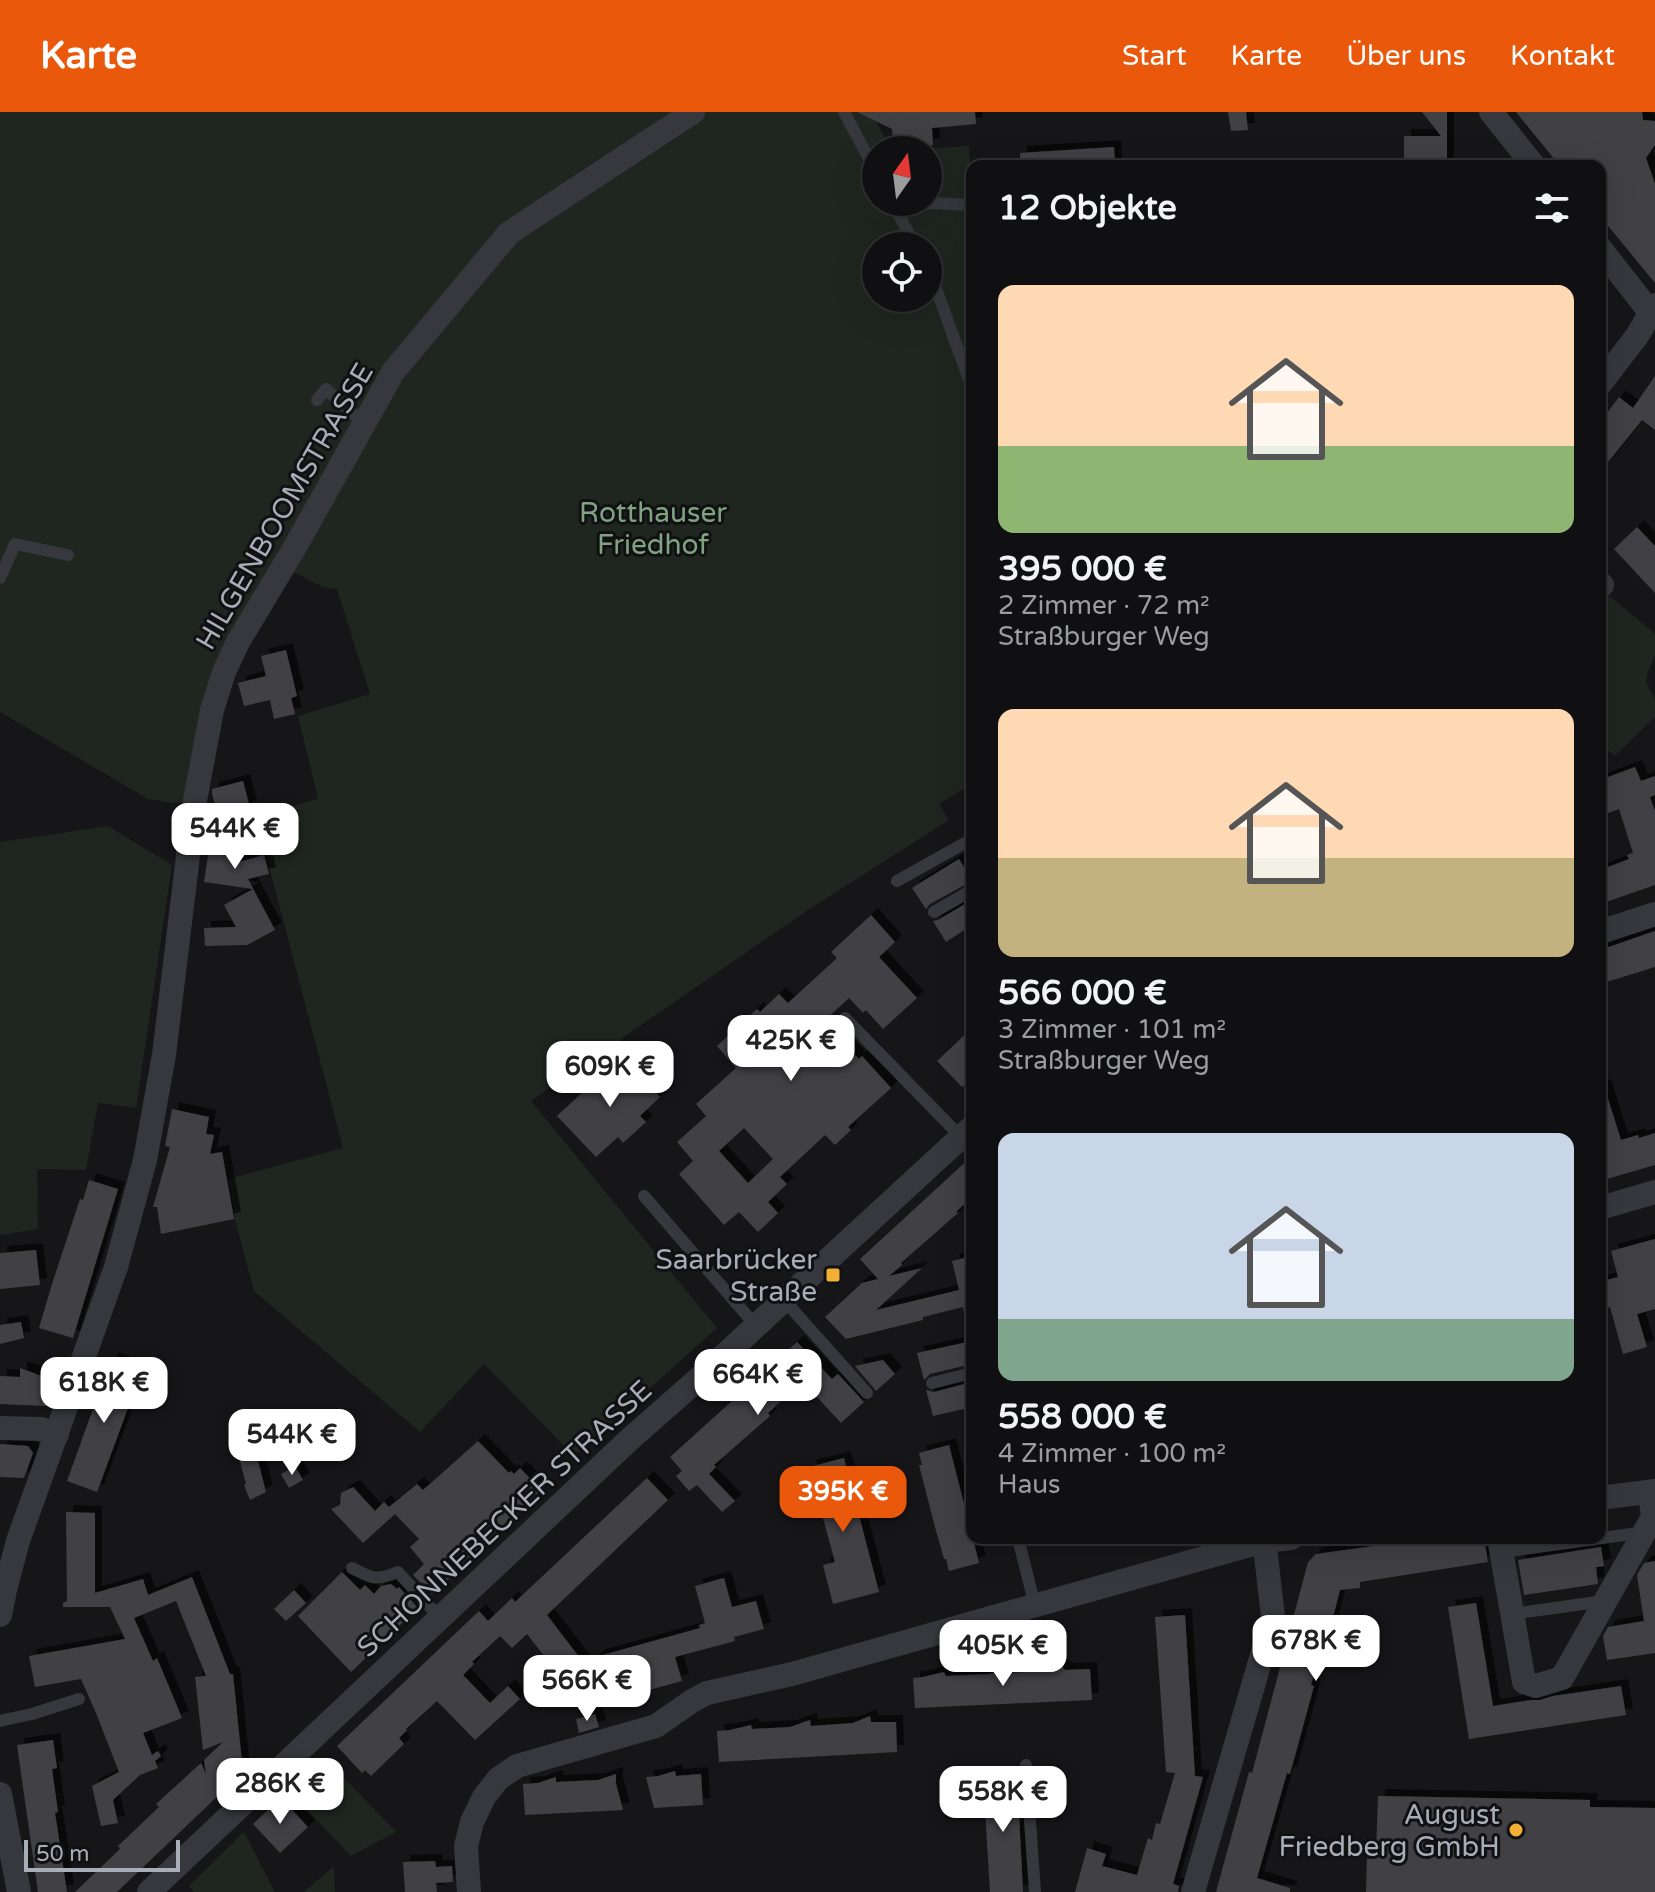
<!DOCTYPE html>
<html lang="de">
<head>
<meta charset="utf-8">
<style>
  body { margin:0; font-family:"Varela Round",sans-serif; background:#1e1e20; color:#f1f3f6; height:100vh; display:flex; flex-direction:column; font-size:30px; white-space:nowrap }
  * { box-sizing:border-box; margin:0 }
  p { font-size:26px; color:#9c9d9f }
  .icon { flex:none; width:44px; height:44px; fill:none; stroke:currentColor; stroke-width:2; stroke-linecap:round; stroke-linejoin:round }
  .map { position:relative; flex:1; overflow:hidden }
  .sheet { position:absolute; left:966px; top:48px; width:640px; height:1384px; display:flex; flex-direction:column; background:#101012; border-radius:16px; box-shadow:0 8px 32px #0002,0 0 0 2px #303032 }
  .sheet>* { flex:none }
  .needle { width:52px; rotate:14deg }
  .fabs { position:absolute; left:862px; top:24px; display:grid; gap:16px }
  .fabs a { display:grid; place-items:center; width:80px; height:80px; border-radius:50%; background:#101012; box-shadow:0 8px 32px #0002,0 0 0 2px #303032; font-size:40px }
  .scale { position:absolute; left:24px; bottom:20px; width:156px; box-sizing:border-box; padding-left:8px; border:4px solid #a8adb8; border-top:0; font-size:22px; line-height:28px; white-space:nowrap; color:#a8adb8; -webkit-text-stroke:6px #111113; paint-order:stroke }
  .price { position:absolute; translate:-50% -68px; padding:0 18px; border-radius:16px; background:#fff; color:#222; font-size:26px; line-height:52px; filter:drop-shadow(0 2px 4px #0008) }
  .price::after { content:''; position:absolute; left:50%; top:48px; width:24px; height:18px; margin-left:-12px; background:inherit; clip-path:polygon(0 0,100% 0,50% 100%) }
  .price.on { background:#ea580c; color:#fff }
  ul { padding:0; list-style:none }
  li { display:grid; align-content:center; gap:16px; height:424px; padding:0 32px }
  li span { display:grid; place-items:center; height:248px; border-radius:16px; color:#555 }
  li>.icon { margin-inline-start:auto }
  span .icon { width:144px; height:144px; fill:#fffc; stroke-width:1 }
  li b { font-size:34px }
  h2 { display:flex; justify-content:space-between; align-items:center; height:96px; padding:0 32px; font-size:34px }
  header { display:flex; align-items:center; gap:48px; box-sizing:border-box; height:112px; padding:0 40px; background:#ea580c; color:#fff }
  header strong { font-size:38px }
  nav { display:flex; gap:44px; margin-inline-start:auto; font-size:28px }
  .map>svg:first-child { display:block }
  .green { fill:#1e261f; fill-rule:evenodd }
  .building { fill:#404145; fill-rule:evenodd; filter:url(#shadow) }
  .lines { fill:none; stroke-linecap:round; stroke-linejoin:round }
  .service { stroke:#37383d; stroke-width:12 }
  .minor { stroke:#37383d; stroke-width:24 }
  .poi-dot { fill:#f2b134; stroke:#111113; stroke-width:3 }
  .labels { text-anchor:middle; stroke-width:6; stroke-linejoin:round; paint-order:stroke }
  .street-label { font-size:28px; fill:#a8adb8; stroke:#111113 }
  .park-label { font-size:28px; fill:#7fa381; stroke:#111113 }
  .poi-label { font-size:28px; fill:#a8adb8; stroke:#111113; text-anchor:end }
</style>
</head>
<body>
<header>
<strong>Karte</strong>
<nav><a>Start</a><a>Karte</a><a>Über uns</a><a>Kontakt</a></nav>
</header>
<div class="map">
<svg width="1655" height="1780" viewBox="0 0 1655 1780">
  <defs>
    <filter id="shadow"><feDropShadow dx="7" dy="-7" stdDeviation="0" flood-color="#0009"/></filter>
  </defs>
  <rect width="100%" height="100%" fill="#161618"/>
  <!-- green -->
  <g class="green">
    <path d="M0,0H871L892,38H876V90H928V38H908L969,34L972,90V672L939,692L949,708L808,798L531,989L717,1216L574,1344L484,1252L420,1320L254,1179L235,1108L228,1067L343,1036L256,705L318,687L298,604L370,582L337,477L323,475L281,454L235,529L191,690L172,691L148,687L0,600ZM876,134H928V186H876Z"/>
    <polygon points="1606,481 1655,522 1655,543 1648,560 1646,570 1655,587 1655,605 1615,644 1600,632 1600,489"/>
    <polygon points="108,714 172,753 136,996 98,991 86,1058 37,1057 38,1117 0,1123 0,730"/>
    <polygon points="325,1646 396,1720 351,1744 289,1679"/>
    <polygon points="244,1720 275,1780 194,1780 189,1774"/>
    <polygon points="334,1754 335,1780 304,1780"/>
  </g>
  <!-- building -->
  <g class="building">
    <polygon points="857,0 975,0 976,12 932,16 933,33 894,36 892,17"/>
    <polygon points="1228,0 1246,0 1248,18 1231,19"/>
    <polygon points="1422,0 1447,0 1447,54 1404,54 1404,24 1441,24"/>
    <polygon points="1516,0 1642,0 1643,8 1655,9 1655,33 1646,46 1655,72 1655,171 1600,104 1600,54 1560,54"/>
    <polygon points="1114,35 1115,54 1020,54 1020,41"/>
    <polygon points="1655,264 1655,318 1642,308 1600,360 1600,310 1619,285 1633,296"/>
    <polygon points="1637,415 1655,434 1655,481 1614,437"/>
    <polygon points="286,538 297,584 291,586 295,602 274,607 270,588 244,594 238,571 266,564 261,544"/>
    <polygon points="1635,655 1641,669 1655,664 1655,683 1650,685 1655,699 1655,773 1600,792 1600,758 1629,747 1627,743 1633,741 1619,697 1608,701 1600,678 1600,668"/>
    <polygon points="243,669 250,696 246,696 239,750 264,743 269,762 248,767 275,818 247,833 205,834 204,816 236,815 224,793 253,777 204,770 212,717 221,718 212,681 212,677"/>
    <polygon points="959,747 972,769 930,792 926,797 912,776"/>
    <polygon points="972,788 972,813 946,830 933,809 938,808"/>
    <path d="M871,803L895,830L879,845L917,886L883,917L866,898L863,901L849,886L823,910L859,947L862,944L891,976L848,1015L851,1018L835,1033L825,1023L780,1065L787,1072L768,1090L778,1101L758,1120L739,1100L724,1113L679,1062L693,1049L677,1030L706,1004L696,992L736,956L717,934L757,897L760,900L779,882L788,891L837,846L831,840ZM744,1016L773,1047L748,1071L719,1039Z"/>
    <polygon points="1655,819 1655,855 1600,872 1600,838"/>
    <polygon points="972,916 972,965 962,975 937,949"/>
    <polygon points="626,949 660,985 640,1004 646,1010 623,1031 618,1025 596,1045 557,1004 602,962 607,967"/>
    <polygon points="1604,974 1621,1028 1638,1023 1639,1026 1655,1021 1655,1053 1600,1069 1600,975"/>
    <polygon points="172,997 209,1005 206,1022 214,1023 210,1042 222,1040 234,1107 161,1122 157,1095 153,1095 170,1035 165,1034"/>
    <polygon points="972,1044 972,1085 956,1100 958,1101 901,1151 902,1153 889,1164 922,1156 876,1198 959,1178 952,1149 972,1144 972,1206 965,1206 963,1195 923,1205 923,1208 846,1227 825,1205 862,1171 878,1167 860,1147"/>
    <polygon points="89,1068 118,1077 73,1226 39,1216 52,1172 80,1087 83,1088"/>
    <polygon points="1655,1127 1655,1197 1637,1202 1647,1235 1623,1242 1610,1195 1600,1198 1600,1170 1618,1165 1611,1139"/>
    <polygon points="36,1138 40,1173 0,1177 0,1141"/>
    <polygon points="21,1210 24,1226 0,1232 0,1213"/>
    <polygon points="972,1229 972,1252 930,1262 924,1268 917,1241"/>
    <polygon points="797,1230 832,1267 838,1262 864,1290 841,1311 806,1273 794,1283 791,1280 768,1301 770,1304 714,1353 716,1355 709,1362 735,1389 722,1400 697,1373 689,1379 676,1364 682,1359 670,1345"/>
    <polygon points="111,1247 142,1258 97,1380 67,1369"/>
    <polygon points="883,1248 895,1262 876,1279 855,1254"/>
    <polygon points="20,1256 58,1270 51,1289 45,1294 0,1292 0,1264 20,1265"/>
    <polygon points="972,1270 972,1295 933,1304 926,1278 934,1280"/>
    <polygon points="478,1329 509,1361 511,1359 514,1362 520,1356 542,1379 432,1483 413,1463 424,1452 410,1435 419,1427 395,1402 363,1431 331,1397 340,1393 341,1381 353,1375 375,1399 384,1390 389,1395 417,1372 423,1378"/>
    <polygon points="0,1332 28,1334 33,1341 24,1366 0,1365"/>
    <polygon points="949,1333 979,1451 949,1459 946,1447 944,1447 935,1415 919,1353 922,1353 919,1341"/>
    <polygon points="256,1341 266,1380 250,1388 244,1373 246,1372 239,1346"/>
    <polygon points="844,1346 879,1480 833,1492 823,1453 835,1450 809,1355"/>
    <polygon points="295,1354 303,1368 289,1376 281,1362"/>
    <polygon points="647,1366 668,1388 547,1503 586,1554 599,1544 700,1516 699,1513 705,1511 695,1474 724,1466 732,1495 756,1489 764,1517 734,1525 735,1529 675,1545 682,1569 623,1585 615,1555 579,1583 555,1552 552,1554 527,1522 512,1536 500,1524 472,1550 474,1552 463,1563 490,1591 508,1574 520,1587 475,1628 437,1589 406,1617 407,1618 399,1626 404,1632 371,1664 365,1658 362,1661 337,1634 479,1499 488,1509 512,1486 515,1490"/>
    <polygon points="66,1400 95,1401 95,1481 143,1467 148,1483 192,1465 230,1562 233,1562 243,1660 117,1780 75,1780 120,1737 118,1734 159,1695 156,1692 201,1651 206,1662 204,1648 223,1630 203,1638 195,1565 206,1564 176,1489 134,1506 153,1549 157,1546 182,1606 143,1621 152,1643 158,1639 161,1644 155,1649 158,1656 140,1663 113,1688 118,1711 101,1714 92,1674 119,1660 96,1601 81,1567 35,1575 29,1544 125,1527 110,1495 63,1495 63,1491 67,1489"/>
    <polygon points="1432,1426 1484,1426 1488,1450 1360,1470 1360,1476 1340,1478 1324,1540 1321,1538 1311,1573 1314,1574 1290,1662 1287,1661 1257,1766 1290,1776 1290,1780 1216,1780 1249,1660 1252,1661 1308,1450 1316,1442"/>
    <polygon points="1601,1435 1604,1454 1596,1455 1598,1472 1524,1483 1518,1448"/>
    <polygon points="1655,1449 1655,1541 1607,1548 1603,1524 1608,1515 1644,1509 1637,1463 1644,1451"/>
    <polygon points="342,1460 360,1478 365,1473 374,1482 381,1474 391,1472 397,1477 399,1475 418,1496 351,1560 298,1504"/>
    <polygon points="294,1478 306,1491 286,1509 274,1497"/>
    <polygon points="1476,1491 1493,1594 1531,1588 1540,1588 1553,1584 1621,1574 1626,1603 1469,1627 1448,1495"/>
    <polygon points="1185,1503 1195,1664 1203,1665 1173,1772 1179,1774 1178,1780 1075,1780 1087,1736 1106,1742 1102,1754 1137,1763 1148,1726 1152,1728 1156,1711 1160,1712 1175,1661 1166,1660 1155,1505"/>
    <polygon points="1062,1554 1065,1558 1090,1557 1092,1588 915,1596 913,1566 923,1565 944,1560 946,1564 989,1562 1004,1557 1006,1561 1046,1559"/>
    <polygon points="595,1602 599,1615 579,1621 576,1607"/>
    <polygon points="870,1604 871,1610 896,1610 897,1640 719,1650 717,1619 730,1618 751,1613 752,1617 790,1615 810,1608 811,1614 853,1611"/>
    <polygon points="53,1628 57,1656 52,1657 58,1700 55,1701 67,1780 38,1780 17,1633"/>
    <polygon points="675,1659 676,1664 701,1662 703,1693 654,1696 646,1665 658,1664"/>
    <polygon points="616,1662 616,1672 623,1698 525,1703 523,1672 538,1671 556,1665 556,1670 598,1668"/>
    <polygon points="1017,1663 1023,1780 990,1780 983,1665"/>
    <polygon points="1378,1684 1590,1688 1590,1695 1655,1696 1655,1780 1366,1780 1367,1741 1376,1741"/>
    <polygon points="281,1686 308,1715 280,1741 253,1712"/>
    <polygon points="435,1749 436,1755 452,1754 453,1770 436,1771 437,1780 405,1780 403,1750"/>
  </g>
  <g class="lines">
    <!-- service -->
    <g class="service">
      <polyline points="844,0 876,60"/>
      <polyline points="894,93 915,134"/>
      <polyline points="897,97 930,91 972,93"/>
      <polyline points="928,161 938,182 972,276"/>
      <polyline points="317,288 326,277 364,312"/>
      <polyline points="0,466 15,432 68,443"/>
      <polyline points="897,769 972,727"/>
      <polyline points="934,800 972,778"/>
      <polyline points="845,906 961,1025"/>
      <polyline points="644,1084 756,1214"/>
      <polyline points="784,1188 867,1281"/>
      <polyline points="932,1271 972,1261"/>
      <polyline points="1018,1426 1035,1494"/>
      <polyline points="1502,1440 1645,1420"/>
      <path d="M352,1456C373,1467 376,1469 398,1460L440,1506"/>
      <polyline points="1512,1502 1604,1489"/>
      <polyline points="0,1609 32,1602 79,1587"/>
      <polyline points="1026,1653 1035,1780"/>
    </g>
    <!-- minor -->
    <g class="minor">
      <polyline points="1491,0 1534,54"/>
      <polyline points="1600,136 1650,200"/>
      <polyline points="1600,272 1637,224 1655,193"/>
      <polyline points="1600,471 1602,473"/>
      <polyline points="1600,820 1655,802"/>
      <polyline points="1600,1096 1655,1080"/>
      <polyline points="0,1316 41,1317 57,1322"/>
      <polyline points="1600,1386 1655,1379"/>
      <polyline points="1499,1426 1524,1570 1536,1574 1562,1566 1653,1405 1650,1380"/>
      <polyline points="0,1503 5,1478 18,1429 116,1155 145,1048 164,943 194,694 212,598 224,560 238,530 295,435 393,260 509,121 693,0"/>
      <polyline points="0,1682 19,1780"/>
      <polyline points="149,1780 629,1328 705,1261 972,1015"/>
      <polyline points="469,1780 466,1734 472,1710 484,1685 498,1667 517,1654 656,1614 692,1589 707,1581 792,1562 1264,1429 1291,1426"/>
      <polyline points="1193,1780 1273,1505 1264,1426"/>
    </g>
  </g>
  <!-- markers -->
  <g class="poi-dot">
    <rect x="825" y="1155" width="16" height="16" rx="4"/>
    <circle cx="1516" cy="1718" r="8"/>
  </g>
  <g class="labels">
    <!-- street labels -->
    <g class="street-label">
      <text transform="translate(284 394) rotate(-60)" y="10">HILGENBOOMSTRASSE</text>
      <text transform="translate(504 1406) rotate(-43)" y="10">SCHONNEBECKER STRASSE</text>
    </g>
    <!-- park labels -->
    <g class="park-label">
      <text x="653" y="410">Rotthauser<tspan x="653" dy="32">Friedhof</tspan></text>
    </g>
    <!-- poi labels -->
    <g class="poi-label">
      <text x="817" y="1157">Saarbrücker<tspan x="817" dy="32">Straße</tspan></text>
      <text x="1500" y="1712">August<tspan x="1500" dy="32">Friedberg GmbH</tspan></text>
    </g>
  </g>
</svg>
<div class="fabs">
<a><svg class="needle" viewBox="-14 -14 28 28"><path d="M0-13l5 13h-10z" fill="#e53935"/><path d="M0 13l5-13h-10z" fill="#9c9d9f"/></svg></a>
<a><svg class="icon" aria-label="locate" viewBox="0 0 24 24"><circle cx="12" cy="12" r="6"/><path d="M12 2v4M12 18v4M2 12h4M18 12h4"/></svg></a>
</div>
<div class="scale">50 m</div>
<b class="price" style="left:235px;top:759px">544K €</b>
<b class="price" style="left:791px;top:971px">425K €</b>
<b class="price" style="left:610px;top:997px">609K €</b>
<b class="price" style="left:758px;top:1305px">664K €</b>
<b class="price" style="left:104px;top:1313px">618K €</b>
<b class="price" style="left:292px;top:1365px">544K €</b>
<b class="price on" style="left:843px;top:1422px">395K €</b>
<b class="price" style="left:1316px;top:1571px">678K €</b>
<b class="price" style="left:1003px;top:1576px">405K €</b>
<b class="price" style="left:587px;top:1611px">566K €</b>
<b class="price" style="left:280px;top:1714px">286K €</b>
<b class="price" style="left:1003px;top:1722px">558K €</b>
<section class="sheet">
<h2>12 Objekte<svg class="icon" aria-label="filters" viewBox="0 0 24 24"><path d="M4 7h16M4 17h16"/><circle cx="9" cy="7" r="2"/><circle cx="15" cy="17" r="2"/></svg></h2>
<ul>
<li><span style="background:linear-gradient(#ffd9b3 65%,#8fb573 0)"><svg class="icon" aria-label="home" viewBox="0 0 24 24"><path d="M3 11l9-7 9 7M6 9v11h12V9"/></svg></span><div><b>395 000 €</b><p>2 Zimmer · 72 m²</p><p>Straßburger Weg</p></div></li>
<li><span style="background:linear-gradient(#ffd9b3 60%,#c2b280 0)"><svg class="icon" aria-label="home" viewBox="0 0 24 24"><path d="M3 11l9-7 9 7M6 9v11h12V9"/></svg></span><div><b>566 000 €</b><p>3 Zimmer · 101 m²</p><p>Straßburger Weg</p></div></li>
<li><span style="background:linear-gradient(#c9d6e8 75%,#7fa58c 0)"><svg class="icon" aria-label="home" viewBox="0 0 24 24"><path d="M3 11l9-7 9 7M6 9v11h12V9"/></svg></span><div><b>558 000 €</b><p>4 Zimmer · 100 m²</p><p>Haus</p></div></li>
</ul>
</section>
</div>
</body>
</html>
